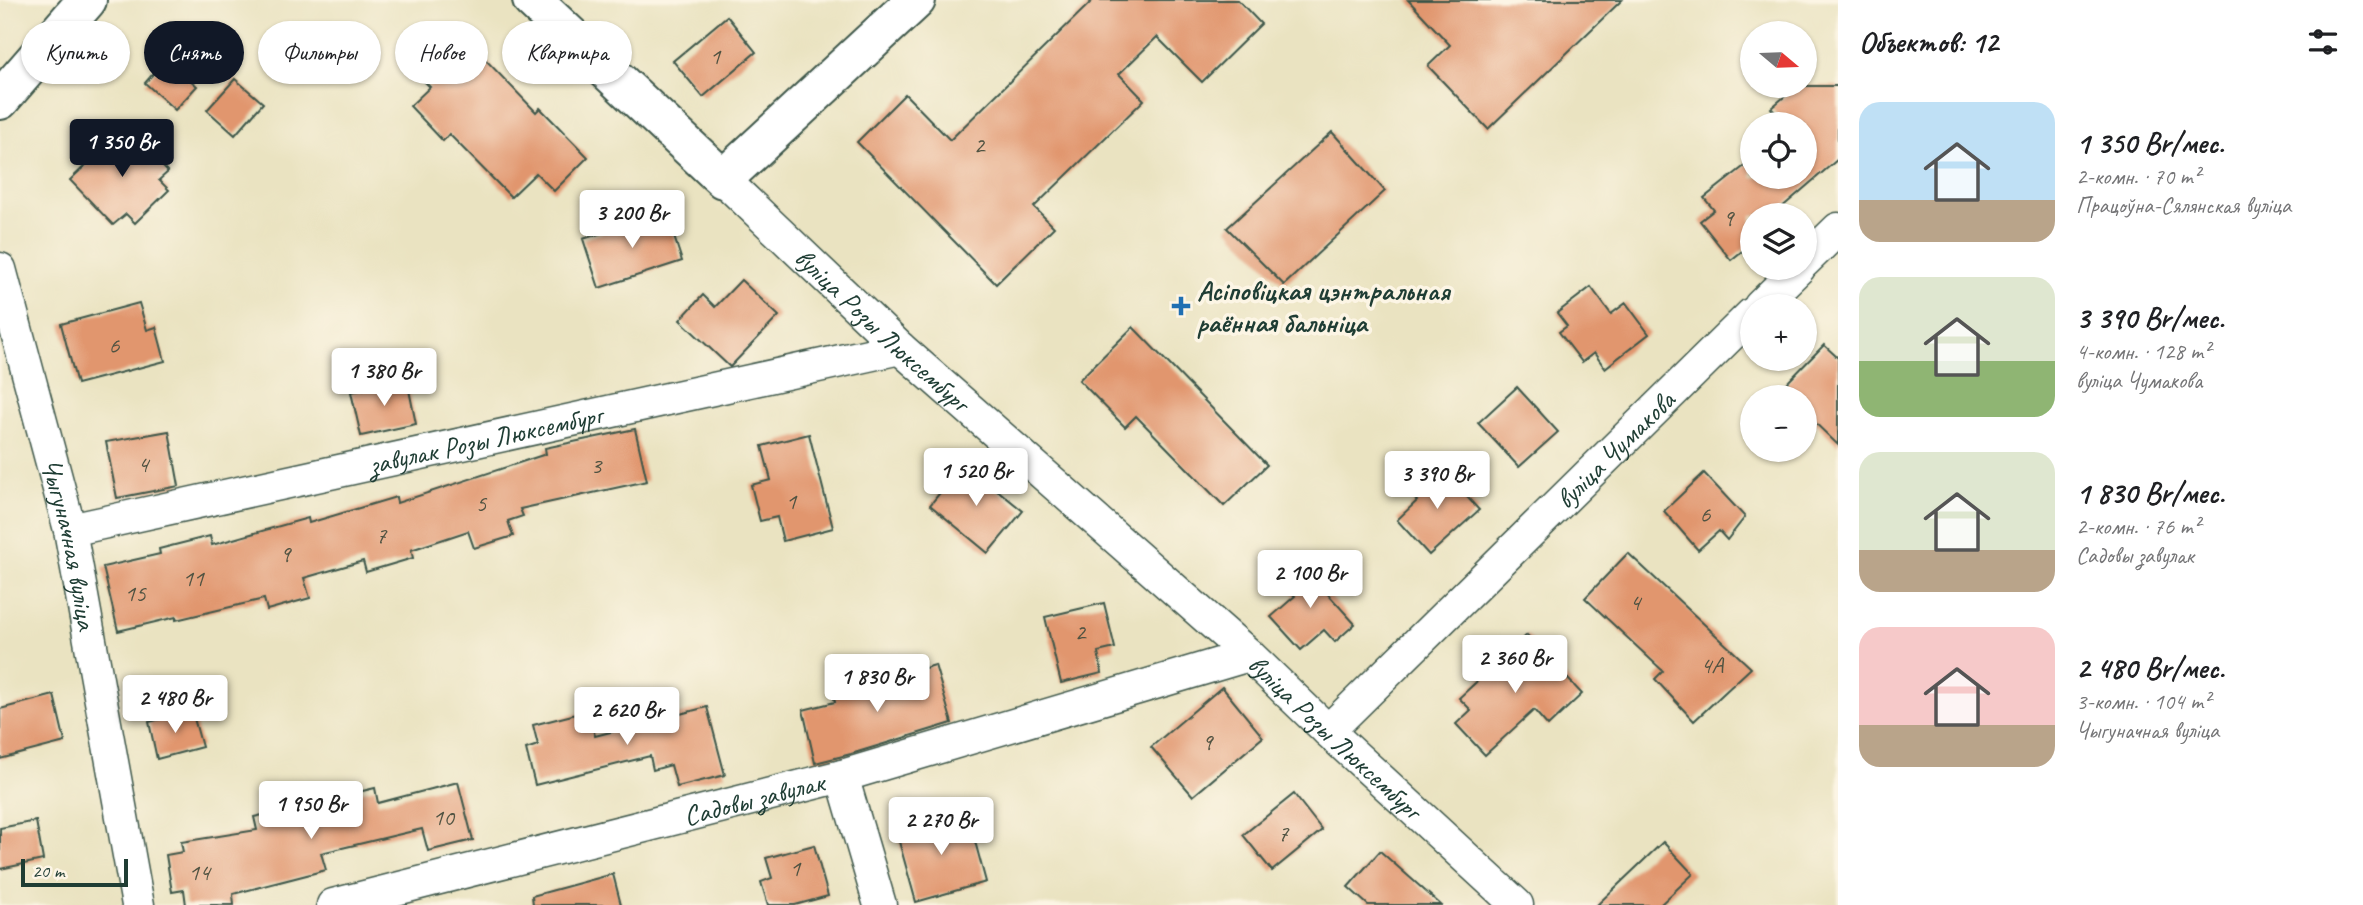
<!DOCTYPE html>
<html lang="ru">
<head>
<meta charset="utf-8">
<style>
  body { margin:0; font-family:Caveat,sans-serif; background:#f2f2f2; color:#202124; height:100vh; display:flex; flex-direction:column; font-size:26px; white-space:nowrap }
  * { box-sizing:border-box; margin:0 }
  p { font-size:23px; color:#757577 }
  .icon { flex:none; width:38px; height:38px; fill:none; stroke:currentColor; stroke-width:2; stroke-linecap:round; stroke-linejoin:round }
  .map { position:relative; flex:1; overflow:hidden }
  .sheet { display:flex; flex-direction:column; background:#fff; width:525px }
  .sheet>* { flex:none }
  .guide { position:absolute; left:21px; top:21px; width:665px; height:63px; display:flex; gap:14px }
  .needle { width:46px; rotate:109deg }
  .controls { position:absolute; left:1740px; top:21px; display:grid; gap:14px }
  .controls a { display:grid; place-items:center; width:77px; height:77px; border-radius:50%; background:#fff; box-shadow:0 2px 5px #0004; font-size:35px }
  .scale { position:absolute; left:21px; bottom:18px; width:107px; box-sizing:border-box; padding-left:7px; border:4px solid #1f3d34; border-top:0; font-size:19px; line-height:24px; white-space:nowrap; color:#1f3d34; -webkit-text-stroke:5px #fcf5e5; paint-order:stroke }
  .price { position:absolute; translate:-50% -60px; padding:0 16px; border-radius:7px; background:#fff; color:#222; font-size:23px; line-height:46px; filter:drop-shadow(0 2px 4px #0008) }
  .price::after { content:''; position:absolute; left:50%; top:42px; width:21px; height:16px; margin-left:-10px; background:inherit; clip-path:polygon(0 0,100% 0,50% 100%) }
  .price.current { background:#111827; color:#fff }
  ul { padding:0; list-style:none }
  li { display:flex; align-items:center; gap:21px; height:175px; padding:0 21px }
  li span { display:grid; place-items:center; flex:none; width:196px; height:140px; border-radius:21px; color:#555 }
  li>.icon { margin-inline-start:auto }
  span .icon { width:84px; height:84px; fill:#fffc; stroke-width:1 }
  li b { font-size:30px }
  h2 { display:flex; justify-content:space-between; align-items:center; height:84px; padding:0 21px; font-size:30px }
  .chip { padding:0 24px; border-radius:32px; background:#fff; box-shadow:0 2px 5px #0004; font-size:24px; line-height:63px }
  .chip.current { background:#111827; color:#fff }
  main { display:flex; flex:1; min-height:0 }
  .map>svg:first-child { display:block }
  .building { fill:#e1966e }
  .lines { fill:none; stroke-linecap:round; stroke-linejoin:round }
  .street-casing { stroke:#3d5649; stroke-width:35 }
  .secondary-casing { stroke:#3d5649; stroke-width:42 }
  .primary-casing { stroke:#3d5649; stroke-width:42 }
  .street { stroke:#fff; stroke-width:32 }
  .secondary { stroke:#fff; stroke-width:38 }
  .primary { stroke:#fff; stroke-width:38 }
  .poi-dot { fill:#1f6fb2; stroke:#fcf5e5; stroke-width:2.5 }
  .labels { text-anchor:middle; stroke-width:7; stroke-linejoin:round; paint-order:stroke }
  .number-label { font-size:24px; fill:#505342 }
  .poi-label { font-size:28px; font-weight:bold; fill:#1f3d34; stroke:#fcf5e5; text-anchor:start }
  .street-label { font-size:28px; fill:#1f3d34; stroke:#fcf5e5 }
</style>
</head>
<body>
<main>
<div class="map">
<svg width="1838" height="905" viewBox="0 0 1838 905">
  <rect width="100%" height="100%" fill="#fcf5e5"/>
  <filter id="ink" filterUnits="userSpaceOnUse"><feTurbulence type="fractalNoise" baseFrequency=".0143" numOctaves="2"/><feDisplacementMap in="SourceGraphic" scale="14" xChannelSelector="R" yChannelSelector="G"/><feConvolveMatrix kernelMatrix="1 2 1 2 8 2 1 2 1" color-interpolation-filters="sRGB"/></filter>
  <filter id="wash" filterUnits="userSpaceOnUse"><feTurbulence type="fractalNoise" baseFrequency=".00686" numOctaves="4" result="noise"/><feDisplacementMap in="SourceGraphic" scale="28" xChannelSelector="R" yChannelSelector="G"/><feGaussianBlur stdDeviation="1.57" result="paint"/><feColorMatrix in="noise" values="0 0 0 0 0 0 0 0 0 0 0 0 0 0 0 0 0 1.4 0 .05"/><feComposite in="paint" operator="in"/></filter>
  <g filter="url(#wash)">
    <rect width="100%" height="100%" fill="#eae3c1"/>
    <g id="blocks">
      <!-- building -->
      <g class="building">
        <polygon points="1093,0 1238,0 1261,24 1202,82 1157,37 1119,74 1144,100 1034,207 1054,227 996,284 857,142 905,94 950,140"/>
        <polygon points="1408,0 1622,0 1488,129 1428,66 1450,45"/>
        <polygon points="727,16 756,52 703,97 673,61"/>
        <polygon points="456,29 536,112 540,108 588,157 554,191 536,173 511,197 449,134 443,141 410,106 430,87 413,70"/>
        <polygon points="166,59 197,86 175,110 145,83"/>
        <polygon points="235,79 263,103 235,135 207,110"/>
        <polygon points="1797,86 1838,86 1838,159 1773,215 1752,215 1752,243 1731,260 1700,221 1714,210 1704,198 1752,160 1752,177 1804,177 1804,124 1786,124 1771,108"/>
        <polygon points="125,128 168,172 159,180 169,190 135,223 126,214 113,225 70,180"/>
        <polygon points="1332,132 1385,191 1284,285 1227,228"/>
        <polygon points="666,212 682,261 599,288 583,239"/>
        <polygon points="741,280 779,316 730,367 680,320 703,295 715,307"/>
        <polygon points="1591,287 1611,314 1626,303 1649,334 1605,368 1594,353 1582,362 1559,332 1567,326 1557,313"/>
        <polygon points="139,303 147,330 156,327 165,361 77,384 61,324"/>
        <polygon points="1133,327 1267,465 1224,506 1136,416 1125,427 1079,380"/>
        <polygon points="1824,345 1838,358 1838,445 1804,412 1804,397 1789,397 1781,389"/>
        <polygon points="407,380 416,424 361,436 351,392"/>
        <polygon points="1517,387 1558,432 1519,467 1478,423"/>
        <polygon points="635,429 647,481 520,509 523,516 508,521 513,536 474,548 468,531 411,550 413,558 366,572 363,561 304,578 310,598 267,610 264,599 176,620 176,617 118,631 103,567 160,554 159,549 210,536 212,545 308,518 309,523 396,497 397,503 546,454 545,448"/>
        <polygon points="169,431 179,486 117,498 106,442"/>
        <polygon points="809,434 833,528 783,541 777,517 760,521 751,485 771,480 762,446"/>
        <polygon points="964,463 1023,511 988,553 930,505"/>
        <polygon points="1439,466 1479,510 1429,555 1397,520 1417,501 1409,492"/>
        <polygon points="1704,473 1745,517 1727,540 1719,531 1698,550 1664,511"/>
        <polygon points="1628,553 1751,668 1694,721 1655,679 1663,671 1585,598"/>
        <polygon points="1298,561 1355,624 1335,642 1324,630 1301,650 1271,617 1295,596 1279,578"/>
        <polygon points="1104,603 1115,648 1098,652 1102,673 1061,683 1045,617"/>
        <polygon points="1527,635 1582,694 1548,726 1534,710 1485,755 1456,724 1471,710 1459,698"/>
        <polygon points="935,665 952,723 851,754 815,763 803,710 835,702 831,687 863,679 864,686"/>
        <polygon points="1222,687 1263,737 1193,796 1151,747"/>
        <polygon points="54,695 65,742 0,759 0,709"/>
        <polygon points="707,707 725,775 677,787 671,765 653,770 650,756 535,785 526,749 538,745 533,725 588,711 595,736"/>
        <polygon points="192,711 202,747 157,759 149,722"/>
        <polygon points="458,782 473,840 428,851 422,829 321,853 326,870 233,894 234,905 186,905 184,890 172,892 166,855 183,852 181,842 257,830 254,817 375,788 378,803"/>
        <polygon points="1294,794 1322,830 1272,871 1243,835"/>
        <polygon points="967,812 986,882 916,902 896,831"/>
        <polygon points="36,821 43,860 0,869 0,828"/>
        <polygon points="1663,842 1693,874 1660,905 1597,905"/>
        <polygon points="814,845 828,896 795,905 768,905 761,882 772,878 766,858"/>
        <polygon points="1380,851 1441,905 1368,905 1348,887"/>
        <polygon points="613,874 621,905 533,905 532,896"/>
      </g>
    </g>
  </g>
  <g filter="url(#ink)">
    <use href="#blocks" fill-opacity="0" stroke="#3d5649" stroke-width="2"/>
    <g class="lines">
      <!-- street casing -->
      <g class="street-casing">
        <g id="street">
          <path id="s1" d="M723,179L900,348L1249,655L1328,731L1517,905"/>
          <polyline points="1804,262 1838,229"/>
          <path id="s2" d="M0,269L70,530L138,905"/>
          <polyline points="1760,306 1799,268"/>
          <path id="s3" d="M70,530L900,348"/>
          <path id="s4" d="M1328,731L1752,314"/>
          <polyline points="842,776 880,905"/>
          <path id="s5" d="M333,905L842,776L1249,655"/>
        </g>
      </g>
      <!-- secondary casing -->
      <g class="secondary-casing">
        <polyline id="secondary" points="532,0 723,179 916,0"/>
      </g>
      <!-- primary casing -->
      <g class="primary-casing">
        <polyline id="primary" points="0,100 87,0"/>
      </g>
      <!-- street -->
      <use href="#street" class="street"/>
      <!-- secondary -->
      <use href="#secondary" class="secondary"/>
      <!-- primary -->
      <use href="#primary" class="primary"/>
    </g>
  </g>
  <!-- markers -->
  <path class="poi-dot" d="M1177.5 295.5h7v7h7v7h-7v7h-7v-7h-7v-7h7z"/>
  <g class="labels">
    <!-- number labels -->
    <g class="number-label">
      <text x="715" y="64">1</text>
      <text x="979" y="153">2</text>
      <text x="1728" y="226">9</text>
      <text x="114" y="353">6</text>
      <text x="143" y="472">4</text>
      <text x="596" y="473">3</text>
      <text x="791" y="509">1</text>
      <text x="481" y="511">5</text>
      <text x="1705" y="522">6</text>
      <text x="381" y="543">7</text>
      <text x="285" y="562">9</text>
      <text x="193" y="586">11</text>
      <text x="135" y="601">15</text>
      <text x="1635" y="610">4</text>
      <text x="1080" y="640">2</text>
      <text x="1712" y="673">4А</text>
      <text x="1207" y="750">9</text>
      <text x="443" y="825">10</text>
      <text x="1283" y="841">7</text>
      <text x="795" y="876">1</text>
      <text x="199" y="880">14</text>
    </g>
    <!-- poi labels -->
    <g class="poi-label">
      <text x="1197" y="300">Асіповіцкая цэнтральная<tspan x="1197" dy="32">раённая бальніца</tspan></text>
    </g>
    <!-- street labels -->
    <g class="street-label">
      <text dy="10" stroke="none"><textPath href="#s1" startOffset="219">вуліца Розы Люксембург</textPath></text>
      <text dy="10" stroke="none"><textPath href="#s3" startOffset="425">завулак Розы Люксембург</textPath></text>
      <text dy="10" stroke="none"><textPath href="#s4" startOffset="402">вуліца Чумакова</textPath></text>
      <text dy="10" stroke="none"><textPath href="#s2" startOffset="284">Чыгуначная вуліца</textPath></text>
      <text dy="10" stroke="none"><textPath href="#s1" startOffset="828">вуліца Розы Люксембург</textPath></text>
      <text dy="10" stroke="none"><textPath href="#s5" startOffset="434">Садовы завулак</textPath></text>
    </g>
  </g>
</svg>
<div class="controls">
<a><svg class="needle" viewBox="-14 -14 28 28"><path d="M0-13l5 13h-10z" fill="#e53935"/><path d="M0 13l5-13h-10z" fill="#757577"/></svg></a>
<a><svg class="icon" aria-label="locate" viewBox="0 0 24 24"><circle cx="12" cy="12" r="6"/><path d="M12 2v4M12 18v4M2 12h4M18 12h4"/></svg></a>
<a><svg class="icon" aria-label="layers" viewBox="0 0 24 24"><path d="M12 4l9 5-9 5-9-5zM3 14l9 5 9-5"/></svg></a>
<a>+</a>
<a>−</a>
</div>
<div class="scale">20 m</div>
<b class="price current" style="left:122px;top:179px">1 350 Br</b>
<b class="price" style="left:632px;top:250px">3 200 Br</b>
<b class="price" style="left:384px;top:408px">1 380 Br</b>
<b class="price" style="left:976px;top:508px">1 520 Br</b>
<b class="price" style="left:1437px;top:511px">3 390 Br</b>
<b class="price" style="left:1310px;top:610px">2 100 Br</b>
<b class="price" style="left:1515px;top:695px">2 360 Br</b>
<b class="price" style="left:877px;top:714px">1 830 Br</b>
<b class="price" style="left:175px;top:735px">2 480 Br</b>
<b class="price" style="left:627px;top:747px">2 620 Br</b>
<b class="price" style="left:311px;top:841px">1 950 Br</b>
<b class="price" style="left:941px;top:857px">2 270 Br</b>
<div class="guide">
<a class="chip">Купить</a>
<a class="chip current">Снять</a>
<a class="chip">Фильтры</a>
<a class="chip">Новое</a>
<a class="chip">Квартира</a>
</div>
</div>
<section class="sheet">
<h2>Объектов: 12<svg class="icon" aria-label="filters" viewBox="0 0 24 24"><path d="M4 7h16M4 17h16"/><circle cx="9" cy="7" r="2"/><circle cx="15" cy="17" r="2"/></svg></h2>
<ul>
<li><span style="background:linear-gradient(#bfe0f5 70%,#b9a48a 0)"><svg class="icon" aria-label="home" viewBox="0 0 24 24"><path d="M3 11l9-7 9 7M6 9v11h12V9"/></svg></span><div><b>1 350 Br/мес.</b><p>2-комн. · 70 m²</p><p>Працоўна-Сялянская вуліца</p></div></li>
<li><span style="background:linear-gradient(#dfe7d0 60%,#8fb573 0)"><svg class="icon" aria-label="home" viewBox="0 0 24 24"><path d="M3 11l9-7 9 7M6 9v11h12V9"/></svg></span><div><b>3 390 Br/мес.</b><p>4-комн. · 128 m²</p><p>вуліца Чумакова</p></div></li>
<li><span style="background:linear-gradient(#dfe7d0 70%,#b9a48a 0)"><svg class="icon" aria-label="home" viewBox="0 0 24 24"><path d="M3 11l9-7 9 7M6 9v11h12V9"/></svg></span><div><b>1 830 Br/мес.</b><p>2-комн. · 76 m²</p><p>Садовы завулак</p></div></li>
<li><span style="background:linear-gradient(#f6c9c9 70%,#b9a48a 0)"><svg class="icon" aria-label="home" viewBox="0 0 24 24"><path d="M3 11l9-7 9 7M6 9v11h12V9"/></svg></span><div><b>2 480 Br/мес.</b><p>3-комн. · 104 m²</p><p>Чыгуначная вуліца</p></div></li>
</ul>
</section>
</main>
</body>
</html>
